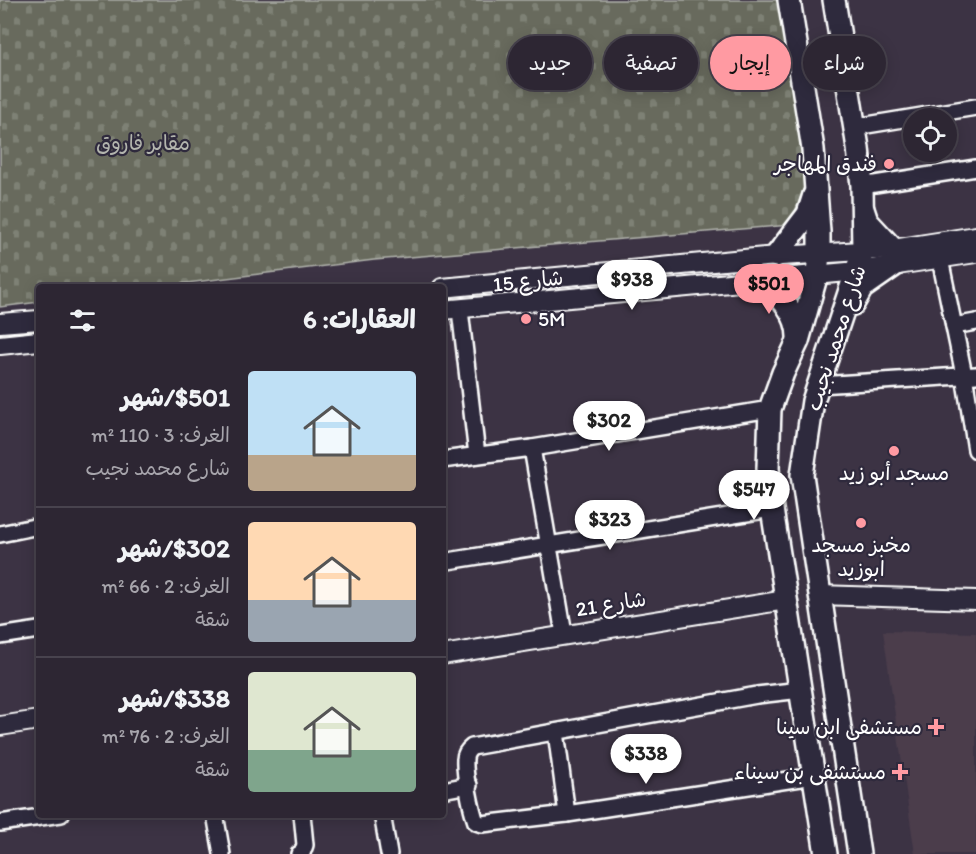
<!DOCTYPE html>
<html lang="ar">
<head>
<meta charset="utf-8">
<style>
  body { margin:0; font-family:Itim,"Playpen Sans Arabic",sans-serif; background:#39323f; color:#f1f3f6; direction:rtl; height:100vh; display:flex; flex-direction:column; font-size:22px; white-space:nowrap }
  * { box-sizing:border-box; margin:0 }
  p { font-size:20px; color:#a7a5ac }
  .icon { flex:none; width:33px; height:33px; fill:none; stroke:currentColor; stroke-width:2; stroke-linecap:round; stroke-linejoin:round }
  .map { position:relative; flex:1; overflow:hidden; direction:ltr }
  .drawer { position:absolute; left:36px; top:284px; width:410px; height:534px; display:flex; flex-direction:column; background:#2d2633; border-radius:6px; box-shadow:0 3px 15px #0003,0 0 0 2px #48434e; direction:rtl }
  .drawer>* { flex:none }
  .top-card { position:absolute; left:464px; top:36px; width:422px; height:54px; direction:rtl; display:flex; gap:12px }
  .tools { position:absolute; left:903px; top:108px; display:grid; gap:12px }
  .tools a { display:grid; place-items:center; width:54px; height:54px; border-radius:50%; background:#2d2633; box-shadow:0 3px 15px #0003,0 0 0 2px #48434e; font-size:30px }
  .price { position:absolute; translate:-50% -51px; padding:0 14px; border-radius:21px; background:#fff; color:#222; font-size:20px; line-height:39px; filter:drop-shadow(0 2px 3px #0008) }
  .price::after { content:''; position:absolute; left:50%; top:36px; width:18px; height:14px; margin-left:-9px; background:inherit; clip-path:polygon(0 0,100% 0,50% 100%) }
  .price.selected { background:#ff9aa2; color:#111 }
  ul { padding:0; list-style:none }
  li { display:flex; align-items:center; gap:18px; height:150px; padding:0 30px }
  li+li { border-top:2px solid #48434e }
  li span { display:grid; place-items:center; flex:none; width:168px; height:120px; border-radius:6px; color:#555 }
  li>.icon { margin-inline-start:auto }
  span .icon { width:72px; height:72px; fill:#fffc; stroke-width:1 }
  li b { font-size:26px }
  h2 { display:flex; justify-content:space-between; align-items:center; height:72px; padding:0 30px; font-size:26px }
  .chip { padding:0 21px; border-radius:27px; background:#2d2633; box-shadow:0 3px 15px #0003,0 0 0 2px #48434e; font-size:21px; line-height:54px }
  .chip.selected { background:#ff9aa2; color:#111 }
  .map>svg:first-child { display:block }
  .built { fill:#4b3e4c }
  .cemetery { fill:url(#cemetery-stones); stroke:#b3b5ae; stroke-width:1.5 }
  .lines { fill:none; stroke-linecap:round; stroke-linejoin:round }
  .minor-casing { stroke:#fff; stroke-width:20 }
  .tertiary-casing { stroke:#fff; stroke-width:22 }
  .secondary-casing { stroke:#fff; stroke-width:26 }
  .minor { stroke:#2f2a3d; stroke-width:15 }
  .tertiary { stroke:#2f2a3d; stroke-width:18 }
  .secondary { stroke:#2f2a3d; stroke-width:21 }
  .poi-dot { fill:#ff9aa2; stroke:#2f2a3d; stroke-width:2 }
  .labels { text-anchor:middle; stroke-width:4.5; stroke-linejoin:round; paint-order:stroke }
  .park-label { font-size:21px; fill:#b3b5ae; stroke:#2f2a3d }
  .poi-label { font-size:21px; fill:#fff; stroke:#2f2a3d; text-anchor:end }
  .street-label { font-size:21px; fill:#fff; stroke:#2f2a3d }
</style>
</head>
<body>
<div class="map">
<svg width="976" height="854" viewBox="0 0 976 854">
  <defs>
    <pattern id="cemetery-stones" width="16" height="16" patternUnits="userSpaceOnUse" patternTransform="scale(1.5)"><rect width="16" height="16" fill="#676b5d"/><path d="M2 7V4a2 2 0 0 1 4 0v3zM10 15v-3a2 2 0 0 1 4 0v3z" fill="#7e8175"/></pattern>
  </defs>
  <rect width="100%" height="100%" fill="#3c3344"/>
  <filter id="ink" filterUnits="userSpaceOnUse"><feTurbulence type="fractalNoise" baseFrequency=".0167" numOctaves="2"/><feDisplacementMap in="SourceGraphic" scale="12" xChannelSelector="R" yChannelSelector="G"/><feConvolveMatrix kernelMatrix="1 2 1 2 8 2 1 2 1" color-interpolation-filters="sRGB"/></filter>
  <g filter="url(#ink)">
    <!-- built -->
    <polygon class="built" points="883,631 976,633 976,854 915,854"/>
    <!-- cemetery -->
    <polygon class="cemetery" points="0,0 785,0 809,174 790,225 374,260 162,286 39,286 39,302 0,307"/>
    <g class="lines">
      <!-- minor casing -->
      <g class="minor-casing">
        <g id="minor">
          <polyline points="855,127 976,107"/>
          <polyline points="862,186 976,168"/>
          <polyline points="940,259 964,375 976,450"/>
          <polyline points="460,310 477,455"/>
          <polyline points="954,326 976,322"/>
          <polyline points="819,385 976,375"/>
          <polyline points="532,448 564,634"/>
          <polyline points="442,460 532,448 770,409"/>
          <polyline points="0,534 39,526"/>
          <polyline points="442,562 772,509"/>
          <polyline points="0,636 39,630"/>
          <path d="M801,690L757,695L472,747C468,750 465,753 465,759C464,773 471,808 476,822L482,824L567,814L814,776"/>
          <polyline points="556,732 567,814"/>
          <polyline points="442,790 469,785"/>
          <polyline points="215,814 222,854"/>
          <polyline points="382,814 389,854"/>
          <polyline points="0,823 61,814"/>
          <polyline points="299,854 302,853 305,845 302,814"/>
        </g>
      </g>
      <!-- tertiary casing -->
      <g class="tertiary-casing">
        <g id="tertiary">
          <polyline points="442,288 765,257 893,249 976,236"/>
          <polyline points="442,310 858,271 976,253"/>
          <polyline points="0,323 39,320"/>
          <polyline points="0,345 39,341"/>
          <polyline points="819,595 976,600"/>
          <polyline points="442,655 786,600"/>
          <polyline points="0,726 39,720"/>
        </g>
      </g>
      <!-- secondary casing -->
      <g class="secondary-casing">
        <g id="secondary">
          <polyline points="789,0 813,149 819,232 819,253 817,274 798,341 783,373 770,409 768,468 772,509 826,854"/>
          <polyline points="834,0 858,148 862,186 863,251 813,401 802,475 859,854"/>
          <polyline points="863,209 867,221 893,249"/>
          <polyline points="776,256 808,214 814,195"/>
          <path d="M763,280C780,296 799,314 798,339"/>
          <polyline points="853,304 862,288 895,265"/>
        </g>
      </g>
      <!-- minor -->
      <use href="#minor" class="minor"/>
      <!-- tertiary -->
      <use href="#tertiary" class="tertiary"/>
      <!-- secondary -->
      <use href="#secondary" class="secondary"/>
    </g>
  </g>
  <!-- markers -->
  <g class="poi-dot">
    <circle cx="889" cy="164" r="6"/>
    <circle cx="526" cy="319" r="6"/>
    <circle cx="894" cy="451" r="6"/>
    <circle cx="861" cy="523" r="6"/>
    <path d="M933 718h6v6h6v6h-6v6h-6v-6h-6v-6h6z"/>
    <path d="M897 763h6v6h6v6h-6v6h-6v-6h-6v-6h6z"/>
  </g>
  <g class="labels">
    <!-- park labels -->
    <g class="park-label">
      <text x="143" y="150">مقابر فاروق</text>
    </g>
    <!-- poi labels -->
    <g class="poi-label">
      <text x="877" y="171">فندق المهاجر</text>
      <text x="538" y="326" text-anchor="start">5M</text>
      <text x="894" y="480" text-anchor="middle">مسجد أبو زيد</text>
      <text x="861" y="552" text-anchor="middle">مخبز مسجد<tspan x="861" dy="24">ابوزيد</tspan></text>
      <text x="922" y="734">مستشفى ابن سينا</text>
      <text x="886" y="779">مستشفى بن سيناء</text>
    </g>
    <!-- street labels -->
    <g class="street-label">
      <text transform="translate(528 281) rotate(-6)" y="7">شارع 15</text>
      <text transform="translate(836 338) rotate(-72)" y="7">شارع محمد نجيب</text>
      <text transform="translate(611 604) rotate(-9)" y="7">شارع 21</text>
    </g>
  </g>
</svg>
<div class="tools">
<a><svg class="icon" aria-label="locate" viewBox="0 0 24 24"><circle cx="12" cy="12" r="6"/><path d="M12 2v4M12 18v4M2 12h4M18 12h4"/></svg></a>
</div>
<b class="price" style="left:632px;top:311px">$938</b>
<b class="price selected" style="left:769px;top:315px">$501</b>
<b class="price" style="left:609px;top:452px">$302</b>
<b class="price" style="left:754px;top:521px">$547</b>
<b class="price" style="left:610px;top:551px">$323</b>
<b class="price" style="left:646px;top:785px">$338</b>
<div class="top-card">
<a class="chip">شراء</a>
<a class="chip selected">إيجار</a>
<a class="chip">تصفية</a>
<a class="chip">جديد</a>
</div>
<section class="drawer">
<h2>العقارات: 6<svg class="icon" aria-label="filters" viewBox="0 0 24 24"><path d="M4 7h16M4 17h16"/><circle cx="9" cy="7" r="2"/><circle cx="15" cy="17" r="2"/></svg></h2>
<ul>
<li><span style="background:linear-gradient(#bfe0f5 70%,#b9a48a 0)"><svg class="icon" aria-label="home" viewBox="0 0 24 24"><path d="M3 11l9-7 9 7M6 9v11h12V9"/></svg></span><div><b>$501/شهر</b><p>الغرف: 3 · 110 m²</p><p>شارع محمد نجيب</p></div></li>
<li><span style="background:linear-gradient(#ffd9b3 65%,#9aa5b1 0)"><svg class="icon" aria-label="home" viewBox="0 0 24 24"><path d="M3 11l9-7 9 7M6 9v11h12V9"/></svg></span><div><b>$302/شهر</b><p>الغرف: 2 · 66 m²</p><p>شقة</p></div></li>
<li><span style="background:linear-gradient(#dfe7d0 65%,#7fa58c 0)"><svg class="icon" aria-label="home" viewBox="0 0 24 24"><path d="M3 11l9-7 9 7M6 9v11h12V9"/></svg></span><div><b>$338/شهر</b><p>الغرف: 2 · 76 m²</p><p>شقة</p></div></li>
</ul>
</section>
</div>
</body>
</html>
